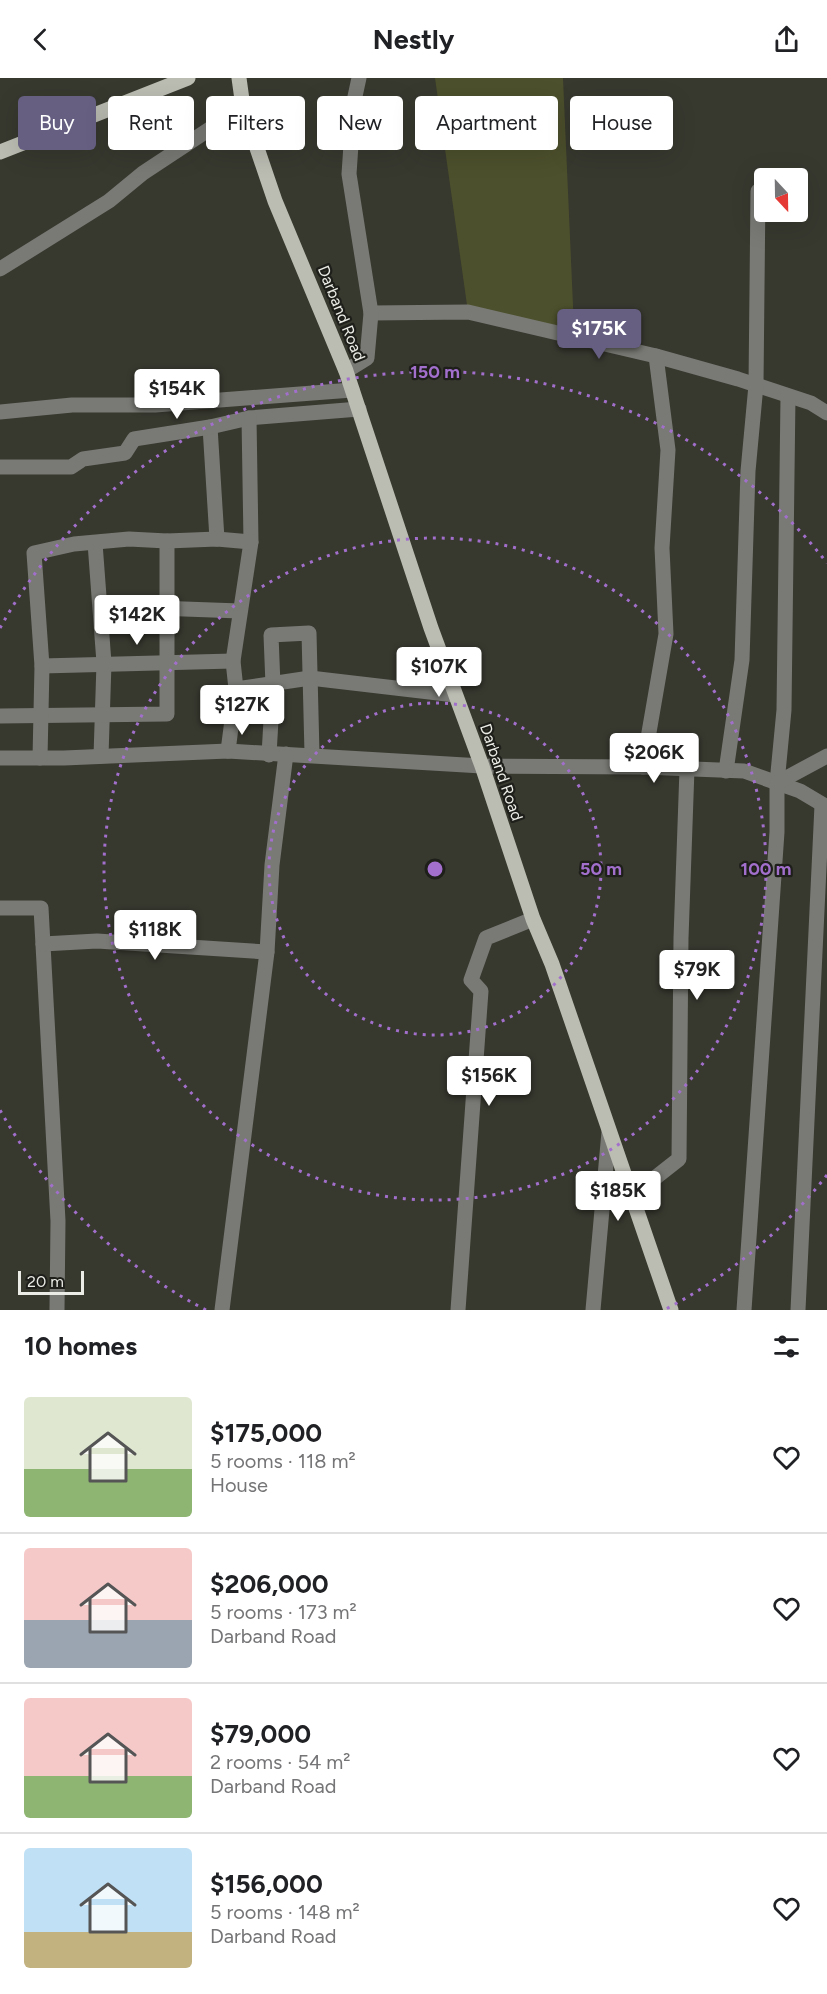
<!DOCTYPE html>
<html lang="en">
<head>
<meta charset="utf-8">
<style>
  body { margin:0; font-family:Figtree,sans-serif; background:#f6f6f6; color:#202124; height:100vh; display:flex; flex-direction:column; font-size:22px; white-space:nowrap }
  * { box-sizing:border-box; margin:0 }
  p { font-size:20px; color:#757577 }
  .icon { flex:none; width:33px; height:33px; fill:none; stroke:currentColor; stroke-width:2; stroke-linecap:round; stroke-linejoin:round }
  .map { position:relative; height:1232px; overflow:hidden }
  .details { display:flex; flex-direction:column; background:#fff; flex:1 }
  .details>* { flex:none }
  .guide { position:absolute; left:18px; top:18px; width:792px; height:54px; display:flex; gap:12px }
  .needle { width:39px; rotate:158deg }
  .fabs { position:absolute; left:754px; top:90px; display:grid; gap:12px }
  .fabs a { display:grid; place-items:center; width:54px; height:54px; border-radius:6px; background:#fff; box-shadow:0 6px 24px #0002; font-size:30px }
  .scale { position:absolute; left:18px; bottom:15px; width:66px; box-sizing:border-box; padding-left:6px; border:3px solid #ebece6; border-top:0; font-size:16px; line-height:21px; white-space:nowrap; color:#ebece6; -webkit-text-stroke:4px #1e1f1a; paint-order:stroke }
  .price { position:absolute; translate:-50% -51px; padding:0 14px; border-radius:6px; background:#fff; color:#222; font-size:20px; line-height:39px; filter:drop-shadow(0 2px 3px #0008) }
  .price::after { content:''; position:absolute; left:50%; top:36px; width:18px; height:14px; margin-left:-9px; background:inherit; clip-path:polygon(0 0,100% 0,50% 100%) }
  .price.on { background:#665f82; color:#fff }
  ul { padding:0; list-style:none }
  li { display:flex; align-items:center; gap:18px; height:150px; padding:0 24px }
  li+li { border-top:2px solid #e0e0e0 }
  li span { display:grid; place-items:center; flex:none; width:168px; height:120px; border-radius:6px; color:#555 }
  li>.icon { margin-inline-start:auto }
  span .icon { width:72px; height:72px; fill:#fffc; stroke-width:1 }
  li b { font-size:26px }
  h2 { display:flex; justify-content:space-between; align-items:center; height:72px; padding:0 24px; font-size:26px }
  .pill { padding:0 21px; border-radius:6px; background:#fff; box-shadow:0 6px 24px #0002; font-size:21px; line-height:54px }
  .pill.on { background:#665f82; color:#fff }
  header { display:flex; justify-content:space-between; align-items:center; height:78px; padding:0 24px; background:#fff; font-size:27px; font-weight:700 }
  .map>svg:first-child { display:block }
  .green { fill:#4d502c }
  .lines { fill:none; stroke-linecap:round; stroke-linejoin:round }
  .minor { stroke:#797a75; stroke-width:15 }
  .major { stroke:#bbbcb2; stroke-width:15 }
  .ring { fill:none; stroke:#a26fcd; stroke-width:3; stroke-dasharray:3 6 }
  .labels { text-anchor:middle; stroke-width:4.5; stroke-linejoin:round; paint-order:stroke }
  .street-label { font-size:16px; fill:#ebece6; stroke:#1e1f1a }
  .centre { fill:#a26fcd; stroke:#1e1f1a; stroke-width:3 }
  .ring-label { font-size:18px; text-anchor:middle; font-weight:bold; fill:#a26fcd; stroke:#1e1f1a; stroke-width:4.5; stroke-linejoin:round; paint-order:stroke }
</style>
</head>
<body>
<header><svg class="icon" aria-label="back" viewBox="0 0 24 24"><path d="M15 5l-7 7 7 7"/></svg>Nestly<svg class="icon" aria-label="share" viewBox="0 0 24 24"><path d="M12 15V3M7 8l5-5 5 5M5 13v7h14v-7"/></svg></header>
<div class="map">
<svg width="827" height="1232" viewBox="0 0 827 1232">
  <rect width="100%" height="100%" fill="#37382e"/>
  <!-- green -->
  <polygon class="green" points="435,0 563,0 574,250 468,234"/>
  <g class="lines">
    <!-- minor -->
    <g class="minor">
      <polyline points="0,191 109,123 143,95 243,29"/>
      <polyline points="371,235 468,234 656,278 738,301 811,325 827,335"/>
      <polyline points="346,293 367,280 371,235 349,96 354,23 359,0"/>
      <polyline points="0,334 72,327 155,327 352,312"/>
      <polyline points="210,349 217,461"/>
      <polyline points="0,389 71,389 83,381 125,375 134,361 210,349 249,340 359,331"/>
      <polyline points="95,465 104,585 101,678"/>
      <polyline points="101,528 240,533"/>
      <polyline points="42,588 233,583"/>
      <polyline points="236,611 310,600 455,617"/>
      <polyline points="0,638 167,636 167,463"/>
      <polyline points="228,673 236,611 233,583 251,464 249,340"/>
      <polyline points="269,677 273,607 271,557 309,555 312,676"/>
      <polyline points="0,680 64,680 228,673 482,688 643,689 744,693 800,713 827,729"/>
      <polyline points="40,680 42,588 34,475 74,466 129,461 167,463 217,461 251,464"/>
      <polyline points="643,689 666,556 662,470 668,372 656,278"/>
      <polyline points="726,693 742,582 748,393 756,307 758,113"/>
      <polyline points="777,705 784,632 788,318"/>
      <polyline points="0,830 41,830 58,1143 57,1232"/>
      <polyline points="43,866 97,863 267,874"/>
      <polyline points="632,1118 679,1081 681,860 687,691"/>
      <polyline points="222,1232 267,874 272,787 286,676"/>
      <polyline points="458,1232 481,913 471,902 486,860 533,841"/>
      <polyline points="593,1232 609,1054"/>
      <polyline points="744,1232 777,754 777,705 827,678"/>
      <polyline points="798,1232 822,727"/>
    </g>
    <!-- major -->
    <g class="major">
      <polyline points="239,0 243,29 275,123 346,293 431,550 482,688 533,841 552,886 671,1232"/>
      <polyline points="0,74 188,0"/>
    </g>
  </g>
  <!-- distance rings -->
  <g class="ring">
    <circle cx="435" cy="791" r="166"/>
    <circle cx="435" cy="791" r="331"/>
    <path d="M827 1097A497 497 0 0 1 664 1232M206 1232A497 497 0 0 1 0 1032M0 550A497 497 0 0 1 827 485"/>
  </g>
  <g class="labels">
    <!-- street labels -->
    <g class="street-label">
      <text transform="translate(342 235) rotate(68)" y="6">Darband Road</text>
      <text transform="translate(502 694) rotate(71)" y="6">Darband Road</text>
    </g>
  </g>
  <circle cx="435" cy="791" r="9" class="centre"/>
  <g class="ring-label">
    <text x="435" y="300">150 m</text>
    <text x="601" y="797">50 m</text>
    <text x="766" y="797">100 m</text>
  </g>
</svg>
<div class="fabs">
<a><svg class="needle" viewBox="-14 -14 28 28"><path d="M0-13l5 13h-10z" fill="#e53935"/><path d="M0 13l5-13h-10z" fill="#757577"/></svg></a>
</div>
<div class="scale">20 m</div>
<b class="price on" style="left:599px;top:282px">$175K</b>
<b class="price" style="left:177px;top:342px">$154K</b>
<b class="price" style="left:137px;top:568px">$142K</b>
<b class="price" style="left:439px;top:620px">$107K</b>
<b class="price" style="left:242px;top:658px">$127K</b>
<b class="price" style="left:654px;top:706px">$206K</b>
<b class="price" style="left:155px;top:883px">$118K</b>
<b class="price" style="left:697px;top:923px">$79K</b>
<b class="price" style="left:489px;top:1029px">$156K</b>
<b class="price" style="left:618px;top:1144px">$185K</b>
<div class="guide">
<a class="pill on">Buy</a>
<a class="pill">Rent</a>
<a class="pill">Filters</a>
<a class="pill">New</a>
<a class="pill">Apartment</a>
<a class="pill">House</a>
</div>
</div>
<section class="details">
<h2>10 homes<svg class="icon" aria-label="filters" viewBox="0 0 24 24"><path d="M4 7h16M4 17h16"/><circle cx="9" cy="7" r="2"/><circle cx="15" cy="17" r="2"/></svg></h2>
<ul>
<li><span style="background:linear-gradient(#dfe7d0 60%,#8fb573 0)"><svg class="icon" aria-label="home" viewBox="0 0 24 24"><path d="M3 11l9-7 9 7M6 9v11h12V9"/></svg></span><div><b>$175,000</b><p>5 rooms · 118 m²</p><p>House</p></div><svg class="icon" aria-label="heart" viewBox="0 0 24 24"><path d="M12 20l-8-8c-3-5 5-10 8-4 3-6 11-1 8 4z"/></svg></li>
<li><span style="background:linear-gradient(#f6c9c9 60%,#9aa5b1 0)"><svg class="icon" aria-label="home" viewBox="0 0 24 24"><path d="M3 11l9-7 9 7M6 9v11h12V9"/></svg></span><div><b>$206,000</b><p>5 rooms · 173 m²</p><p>Darband Road</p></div><svg class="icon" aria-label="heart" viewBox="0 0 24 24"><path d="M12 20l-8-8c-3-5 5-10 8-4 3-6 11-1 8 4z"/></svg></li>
<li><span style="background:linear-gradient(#f6c9c9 65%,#8fb573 0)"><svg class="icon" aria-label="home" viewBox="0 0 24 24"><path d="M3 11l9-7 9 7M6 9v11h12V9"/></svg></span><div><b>$79,000</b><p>2 rooms · 54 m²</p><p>Darband Road</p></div><svg class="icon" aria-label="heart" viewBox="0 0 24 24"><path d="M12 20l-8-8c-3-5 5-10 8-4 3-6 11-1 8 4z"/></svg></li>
<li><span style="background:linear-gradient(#bfe0f5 70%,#c2b280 0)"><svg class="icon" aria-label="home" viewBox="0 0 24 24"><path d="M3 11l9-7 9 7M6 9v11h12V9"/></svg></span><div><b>$156,000</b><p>5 rooms · 148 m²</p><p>Darband Road</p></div><svg class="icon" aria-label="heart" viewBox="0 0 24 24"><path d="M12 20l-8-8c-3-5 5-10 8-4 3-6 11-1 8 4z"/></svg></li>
</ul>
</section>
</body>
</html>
